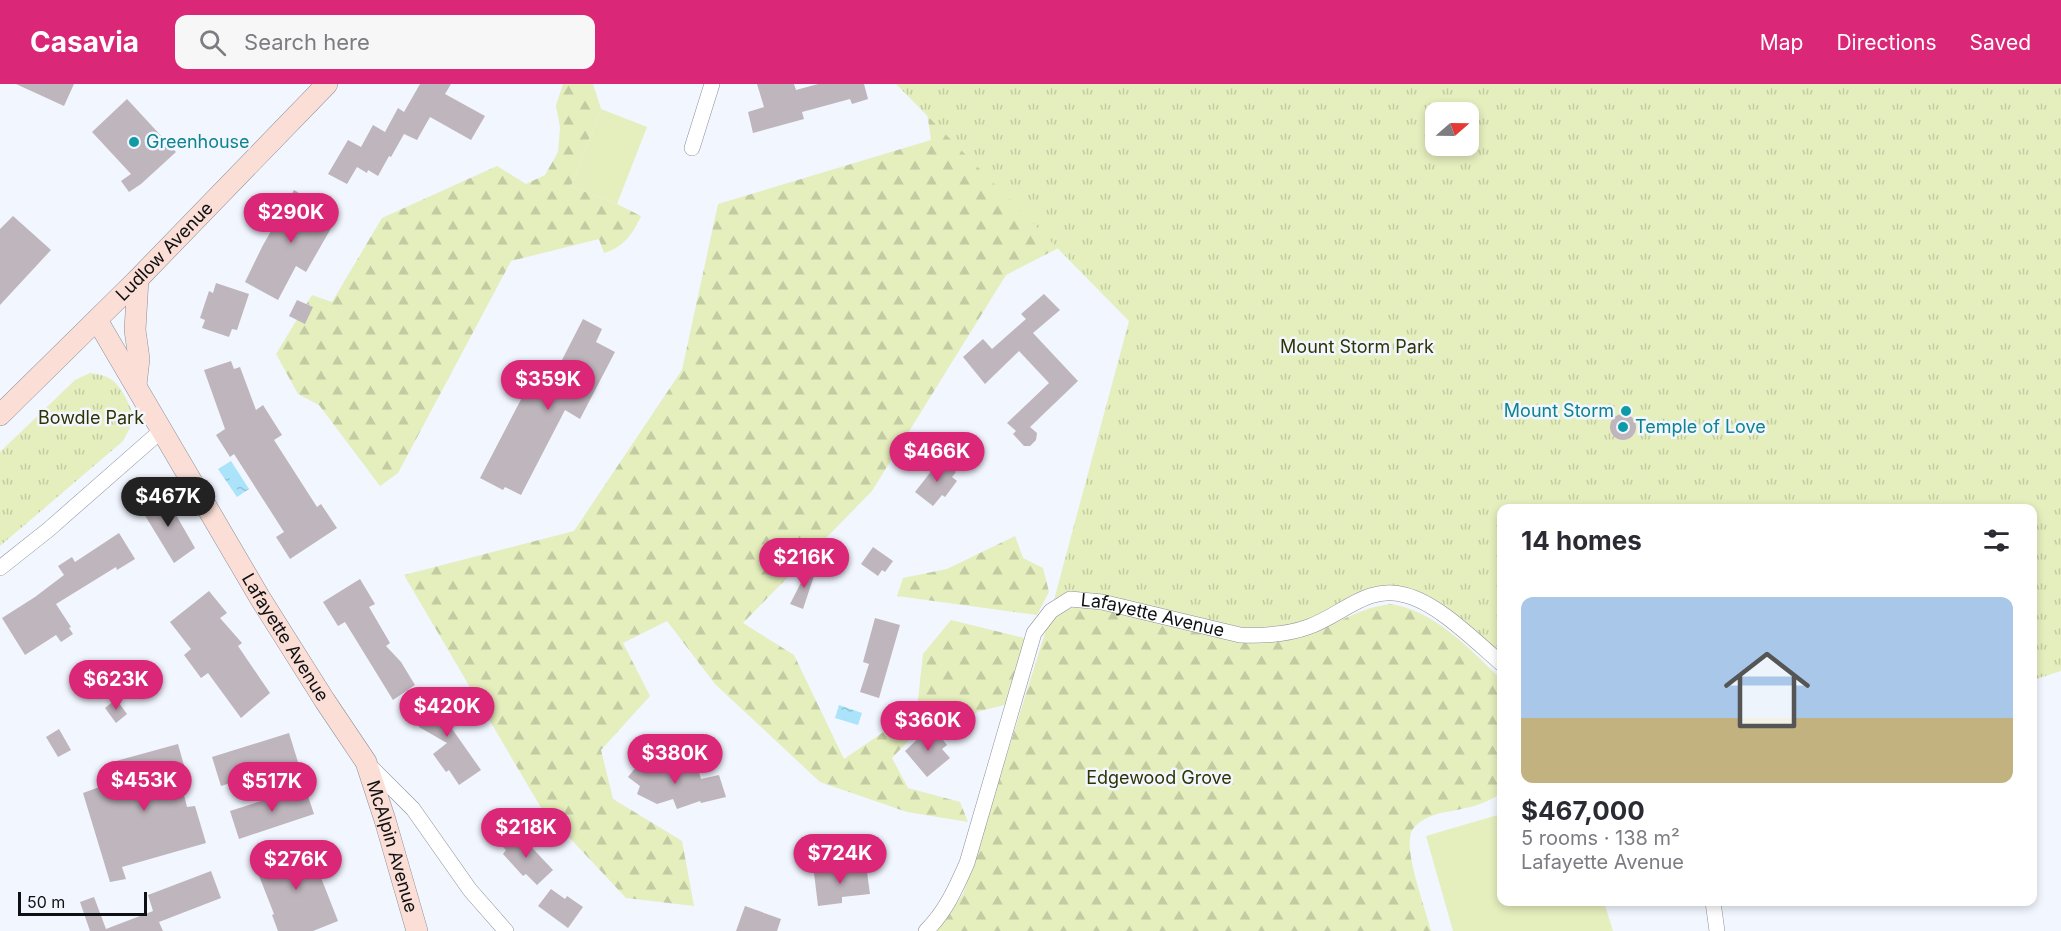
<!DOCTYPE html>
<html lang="en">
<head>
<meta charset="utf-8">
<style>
  body { margin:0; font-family:Inter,sans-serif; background:#f7f7f7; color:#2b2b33; height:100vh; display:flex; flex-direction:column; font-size:22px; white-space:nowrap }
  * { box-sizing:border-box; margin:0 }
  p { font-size:20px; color:#7c7c81 }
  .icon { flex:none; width:33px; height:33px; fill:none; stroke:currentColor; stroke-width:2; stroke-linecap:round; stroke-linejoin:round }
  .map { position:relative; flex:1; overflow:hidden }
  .side { position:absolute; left:1497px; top:420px; width:540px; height:402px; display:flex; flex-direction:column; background:#fff; border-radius:12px; box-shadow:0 3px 9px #0003 }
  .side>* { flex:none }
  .needle { width:39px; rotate:70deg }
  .buttons { position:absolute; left:1425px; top:18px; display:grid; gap:12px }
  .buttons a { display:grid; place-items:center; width:54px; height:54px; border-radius:12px; background:#fff; box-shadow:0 3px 9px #0003; font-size:30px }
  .scale { position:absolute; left:18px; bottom:15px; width:129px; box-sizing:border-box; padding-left:6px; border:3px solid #0e1013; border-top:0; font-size:16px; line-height:21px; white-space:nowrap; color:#0e1013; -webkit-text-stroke:4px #f2f6ff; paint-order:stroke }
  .price { position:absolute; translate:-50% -51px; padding:0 14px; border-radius:21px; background:#db2777; color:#fff; font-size:20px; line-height:39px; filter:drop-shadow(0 2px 3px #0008) }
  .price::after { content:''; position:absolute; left:50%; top:36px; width:18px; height:14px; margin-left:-9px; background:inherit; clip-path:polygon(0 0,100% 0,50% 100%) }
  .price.active { background:#222; color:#fff }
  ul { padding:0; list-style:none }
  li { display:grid; align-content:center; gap:12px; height:318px; padding:0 24px }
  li+li { border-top:2px solid #e1e1e2 }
  li span { display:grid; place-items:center; height:186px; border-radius:12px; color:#555 }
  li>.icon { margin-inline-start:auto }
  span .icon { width:108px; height:108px; fill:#fffc; stroke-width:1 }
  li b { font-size:26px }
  h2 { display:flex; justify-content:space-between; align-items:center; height:72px; padding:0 24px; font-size:26px }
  header { display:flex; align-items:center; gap:36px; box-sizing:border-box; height:84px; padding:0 30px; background:#db2777; color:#fff }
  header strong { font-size:28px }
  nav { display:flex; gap:33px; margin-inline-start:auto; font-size:21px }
  .search { width:420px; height:54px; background:#f7f7f7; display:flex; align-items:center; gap:15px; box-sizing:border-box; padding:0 21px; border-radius:12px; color:#7c7c81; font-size:22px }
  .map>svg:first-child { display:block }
  .forest { fill:url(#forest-firs) }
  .park { fill:url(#park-tufts); fill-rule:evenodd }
  .pitch { fill:#e5eebd }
  .water { fill:url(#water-ripples) }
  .building { fill:#bfb5bd }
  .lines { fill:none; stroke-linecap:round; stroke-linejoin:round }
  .street-casing { stroke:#8b8f99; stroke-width:16 }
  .secondary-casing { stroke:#8b8f99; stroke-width:22 }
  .street { stroke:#fff; stroke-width:15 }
  .secondary { stroke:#fbdfd6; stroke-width:21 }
  .culture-dot { fill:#0f9aa8; stroke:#f2f6ff; stroke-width:2 }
  .labels { text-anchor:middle; stroke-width:5; stroke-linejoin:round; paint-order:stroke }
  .culture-label { font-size:18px; fill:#0d838f; stroke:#f2f6ff; text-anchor:start }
  .street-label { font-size:18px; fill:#0e1013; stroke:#f2f6ff }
  .park-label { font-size:18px; fill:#2f3403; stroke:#f2f6ff }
</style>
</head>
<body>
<header>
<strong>Casavia</strong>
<div class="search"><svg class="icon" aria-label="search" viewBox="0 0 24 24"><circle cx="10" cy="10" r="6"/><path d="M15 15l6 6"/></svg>Search here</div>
<nav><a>Map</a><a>Directions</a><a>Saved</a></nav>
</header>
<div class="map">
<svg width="2061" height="847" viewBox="0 0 2061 847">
  <defs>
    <pattern id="forest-firs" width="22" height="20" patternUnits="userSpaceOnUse" patternTransform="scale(1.5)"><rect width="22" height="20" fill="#e5eebd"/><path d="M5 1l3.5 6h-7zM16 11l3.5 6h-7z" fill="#c3cba2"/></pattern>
    <pattern id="park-tufts" width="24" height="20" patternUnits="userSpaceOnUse" patternTransform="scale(1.5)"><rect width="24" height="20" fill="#e5eebd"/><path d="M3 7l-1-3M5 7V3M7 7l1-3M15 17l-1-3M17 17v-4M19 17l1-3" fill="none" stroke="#c3cba2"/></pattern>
    <pattern id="water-ripples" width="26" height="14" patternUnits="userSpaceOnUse" patternTransform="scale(1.5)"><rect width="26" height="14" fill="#aae3fa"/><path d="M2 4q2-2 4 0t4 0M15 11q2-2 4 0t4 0" fill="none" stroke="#91c2d5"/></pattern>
  </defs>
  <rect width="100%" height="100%" fill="#f2f6ff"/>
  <!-- forest -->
  <g class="forest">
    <path d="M563,0H593L601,25L571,102L617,120L641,132C632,151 624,163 604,169L599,155L511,177L398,389L380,402L319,321L298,310L276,270L312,211L332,218L382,134L497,82L526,100L545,91L558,68L560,44L556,21Z"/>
    <polygon points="923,0 1072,157 1006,191 872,407 743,539 794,571 844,675 917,625 923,570 951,536 1028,555 1008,620 977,628 953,649 932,632 892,674 908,704 960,718 968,738 907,728 820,698 715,600 667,537 623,559 650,612 601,666 613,715 682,757 694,822 626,814 540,722 404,491 574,447 682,286 718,120 931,56"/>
    <polygon points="1015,452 1023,474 1043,484 1049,508 1037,531 897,512 903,494 947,485"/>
    <path d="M1390,520C1434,526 1470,565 1501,595V709C1484,722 1462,725 1441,729C1429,732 1412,739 1410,753C1407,776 1425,823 1431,847H937L963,810L1046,546C1054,531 1064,525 1080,522L1289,556C1326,549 1351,525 1390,520Z"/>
  </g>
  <!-- park -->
  <g class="park">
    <path d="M896,0H2061V587L2033,596L2032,424H1502L1501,580L1452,537L1389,508L1331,533L1262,552L1070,515L1051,527L1129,237ZM1436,28H1468V62H1436Z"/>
    <path d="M90,289C96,290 103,291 109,294C122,301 129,321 135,334L123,357L0,462V368L75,296Z"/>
  </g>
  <!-- pitch -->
  <g class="pitch">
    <polygon points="601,25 647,43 617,120 571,102"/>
    <polygon points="1501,730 1502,818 1604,818 1613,847 1453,847 1426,752"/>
  </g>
  <!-- water -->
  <g class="water">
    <polygon points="231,377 249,405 237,413 218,385"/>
    <polygon points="839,621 862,629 858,641 835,634"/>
  </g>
  <!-- building -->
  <g class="building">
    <polygon points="16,0 74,0 64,22"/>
    <polygon points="420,0 451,0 445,10 485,32 471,56 430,33 417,56 404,50 391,73 389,72 378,92 368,86 367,89 357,83 347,100 328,90 348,56 361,63 373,41 385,48 398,24 404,28"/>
    <polygon points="757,0 794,0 796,6 818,0 864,0 868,15 852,20 850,15 802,28 804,35 753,49 748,28 764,23"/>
    <polygon points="127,15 176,68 141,100 129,108 121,97 131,90 92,48"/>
    <polygon points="294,106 338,132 306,188 296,182 278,216 245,198 262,163"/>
    <polygon points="13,132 51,166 0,221 0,145"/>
    <polygon points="216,199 249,210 237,246 232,245 229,253 202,244 205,236 200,234 209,207 213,209"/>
    <polygon points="1044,210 1060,226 1033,249 1078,297 1030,343 1037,349 1036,356 1030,362 1024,362 1013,350 1016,347 1007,339 1049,299 1019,267 985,300 963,273 983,255 992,265 1026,235 1021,230"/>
    <polygon points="297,216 313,223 305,240 289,232"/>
    <polygon points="583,235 602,245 596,258 615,268 580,335 565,326 521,411 505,403 503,406 480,394 528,302 544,311"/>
    <polygon points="231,277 234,285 240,283 256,326 263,321 282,351 274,356 317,423 321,420 337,444 290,475 276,453 284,448 234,370 230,373 216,351 225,345 204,286"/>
    <circle cx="1623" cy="343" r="13"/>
    <polygon points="940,376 956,388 952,393 957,397 945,413 942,411 933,422 915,408"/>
    <polygon points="164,410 195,464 174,479 141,425"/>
    <polygon points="119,449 135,475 117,486 116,483 56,520 71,543 69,544 73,550 61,558 56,551 25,571 2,534 35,513 64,491 58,482 72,473 75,478"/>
    <polygon points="873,463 893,477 885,488 882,486 878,492 861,480"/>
    <polygon points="809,483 816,486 803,525 790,520"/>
    <polygon points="360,495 375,520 369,523 390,559 386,562 401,578 415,601 393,616 345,538 338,542 323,518"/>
    <polygon points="209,507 227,529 220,534 242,559 238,562 270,609 241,634 208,589 201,594 184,571 191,565 170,538"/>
    <polygon points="875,534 900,541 879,614 860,608 869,580 863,578"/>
    <polygon points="421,612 451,614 450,642 481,686 459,701 449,686 446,688 433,670 447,659 419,643"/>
    <polygon points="116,615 127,630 116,639 105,624"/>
    <polygon points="933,644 947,661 942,665 950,674 927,693 905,667 926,647 928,649"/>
    <polygon points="59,645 71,666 58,673 46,653"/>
    <polygon points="289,649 298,678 221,702 212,673"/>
    <polygon points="178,660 188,696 181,699 187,723 195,722 206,759 122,783 126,795 110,798 83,709 121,695 116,677"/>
    <polygon points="644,673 662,682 672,680 675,688 698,684 701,695 719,691 726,713 701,719 700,717 677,725 673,715 657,720 637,710 640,702 628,693"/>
    <polygon points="305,703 314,730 239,755 230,727"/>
    <polygon points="513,749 518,755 521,752 553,786 537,801 526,790 523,792 503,770 506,766 501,761"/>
    <polygon points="307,758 338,837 313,847 278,847 272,831 274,830 254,779"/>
    <polygon points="858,783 858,789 867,788 870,810 842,813 842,819 818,822 814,789"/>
    <polygon points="211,787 221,814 159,838 163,847 90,847 80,818 94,813 106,845 153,827 148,811"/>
    <polygon points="551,805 565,815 567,812 583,823 568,844 538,822"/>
    <polygon points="745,822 781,835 777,847 736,847"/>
  </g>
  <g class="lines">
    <!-- street casing -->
    <g class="street-casing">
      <g id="street">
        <polyline points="692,64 712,0"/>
        <polyline points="0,484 48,446 162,346"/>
        <polyline points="368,680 413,725 470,806 506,847"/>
        <polyline points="1713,818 1717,847"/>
        <path id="s1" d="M926,847C946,827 956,804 967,779L1034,549L1051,527L1070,515L1102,518L1240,551C1263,552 1286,551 1308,543C1341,532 1367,500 1405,511C1438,519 1476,558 1502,580"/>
      </g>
    </g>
    <!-- secondary casing -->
    <g class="secondary-casing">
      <g id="secondary">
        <path id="s2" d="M97,236L260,514L325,617L366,678L385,736L417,847"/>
        <polyline points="136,301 139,275 135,246 138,195"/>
        <path id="s3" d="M0,331L138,195L327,0"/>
      </g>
    </g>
    <!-- street -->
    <use href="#street" class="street"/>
    <!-- secondary -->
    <use href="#secondary" class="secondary"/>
  </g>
  <!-- markers -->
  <g class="culture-dot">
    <circle cx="134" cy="58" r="6"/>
    <circle cx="1626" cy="327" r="6"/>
    <circle cx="1623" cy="343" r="6"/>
  </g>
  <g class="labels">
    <!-- culture labels -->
    <g class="culture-label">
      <text x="146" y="64">Greenhouse</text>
      <text x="1614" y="333" text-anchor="end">Mount Storm</text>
      <text x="1635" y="349">Temple of Love</text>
    </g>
    <!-- street labels -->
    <g class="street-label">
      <text dy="6" stroke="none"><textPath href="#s3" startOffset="232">Ludlow Avenue</textPath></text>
      <text dy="6" stroke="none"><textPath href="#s1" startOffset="454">Lafayette Avenue</textPath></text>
      <text dy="6" stroke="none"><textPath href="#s2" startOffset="369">Lafayette Avenue</textPath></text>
      <text dy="6" stroke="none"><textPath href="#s2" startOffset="606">McAlpin Avenue</textPath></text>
    </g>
    <!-- park labels -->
    <g class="park-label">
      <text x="1357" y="269">Mount Storm Park</text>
      <text x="91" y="340">Bowdle Park</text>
      <text x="1159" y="700">Edgewood Grove</text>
    </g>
  </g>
</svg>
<div class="buttons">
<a><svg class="needle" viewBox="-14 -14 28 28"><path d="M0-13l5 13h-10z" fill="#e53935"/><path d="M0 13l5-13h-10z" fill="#7c7c81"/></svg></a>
</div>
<div class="scale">50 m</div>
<b class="price" style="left:291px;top:160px">$290K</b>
<b class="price" style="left:548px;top:327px">$359K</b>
<b class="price" style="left:937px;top:399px">$466K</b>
<b class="price active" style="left:168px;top:444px">$467K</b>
<b class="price" style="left:804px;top:505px">$216K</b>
<b class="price" style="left:116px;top:627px">$623K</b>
<b class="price" style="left:447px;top:654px">$420K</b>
<b class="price" style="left:928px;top:668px">$360K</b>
<b class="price" style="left:675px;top:701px">$380K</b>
<b class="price" style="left:144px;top:728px">$453K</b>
<b class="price" style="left:272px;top:729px">$517K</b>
<b class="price" style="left:526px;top:775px">$218K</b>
<b class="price" style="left:840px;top:801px">$724K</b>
<b class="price" style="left:296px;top:807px">$276K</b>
<section class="side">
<h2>14 homes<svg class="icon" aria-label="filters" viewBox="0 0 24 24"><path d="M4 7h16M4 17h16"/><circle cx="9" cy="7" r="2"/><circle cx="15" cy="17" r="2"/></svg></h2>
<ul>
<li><span style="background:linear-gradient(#a9c7e8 65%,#c2b280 0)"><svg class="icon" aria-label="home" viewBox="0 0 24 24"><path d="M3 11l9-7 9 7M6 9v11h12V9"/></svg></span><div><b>$467,000</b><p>5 rooms · 138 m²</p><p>Lafayette Avenue</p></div></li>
</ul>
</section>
</div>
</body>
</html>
